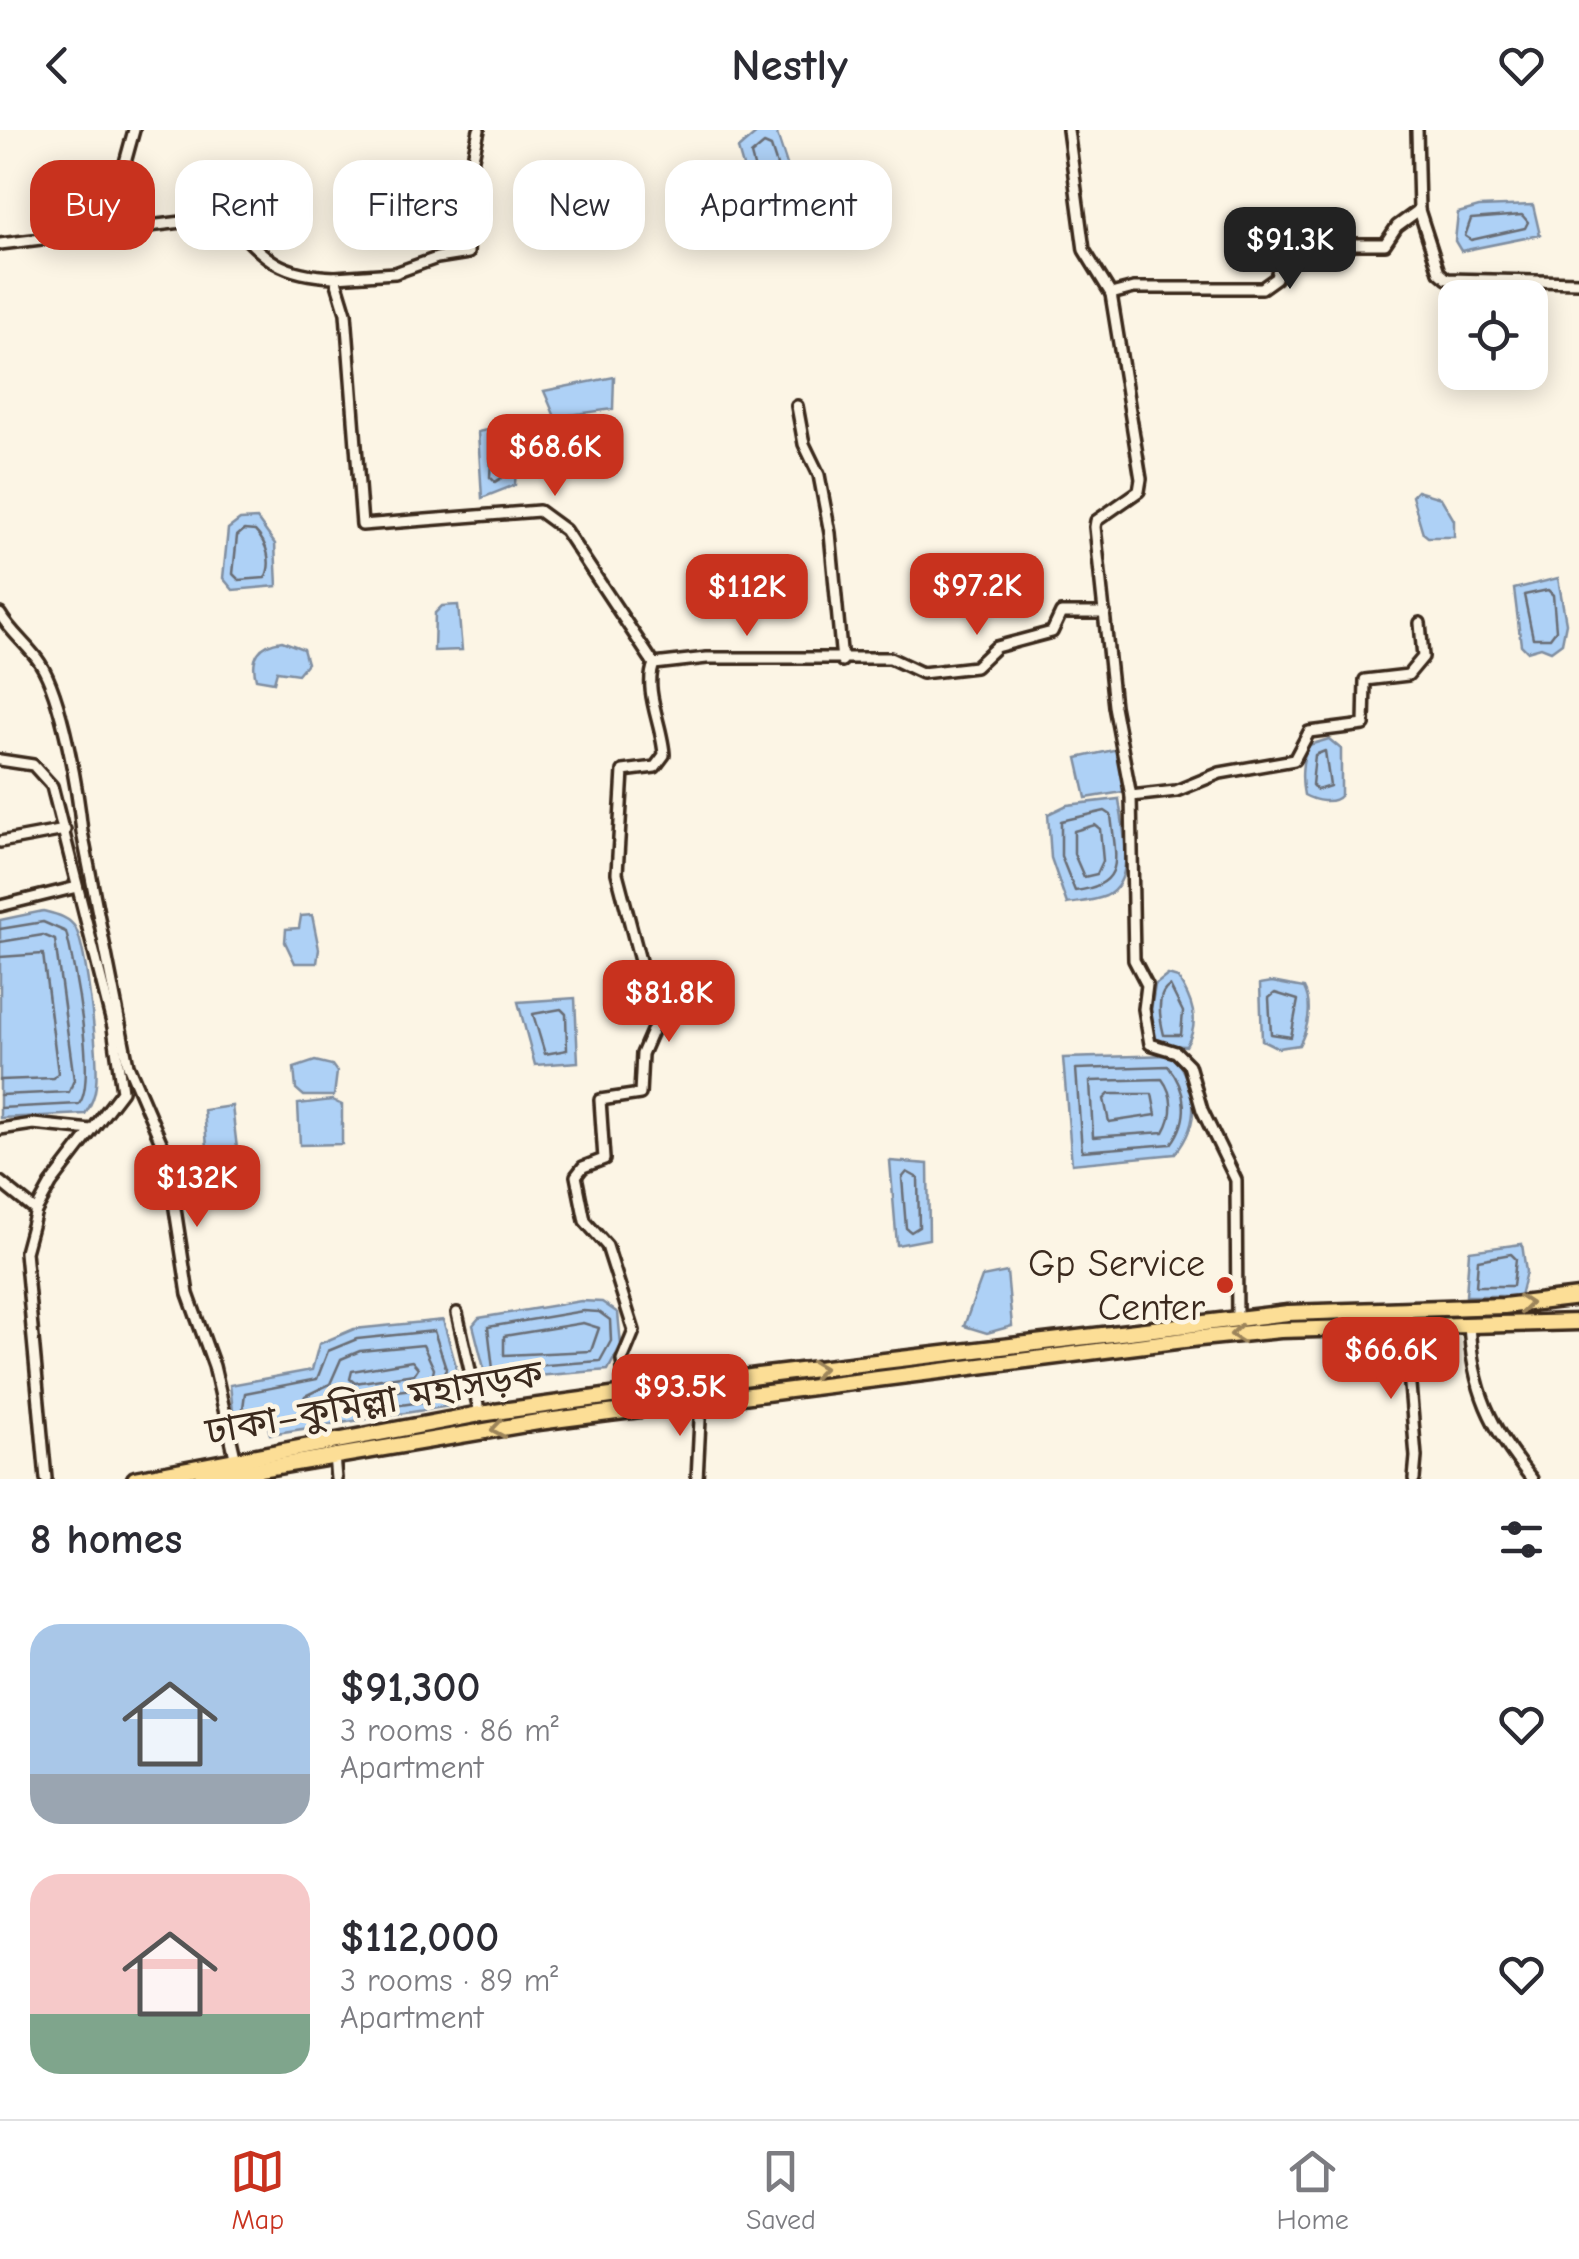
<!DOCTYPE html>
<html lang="en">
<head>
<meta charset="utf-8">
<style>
  body { margin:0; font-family:"Comic Neue","Noto Sans Bengali",sans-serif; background:#f2f2f3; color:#2b2b33; height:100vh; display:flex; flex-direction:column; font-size:38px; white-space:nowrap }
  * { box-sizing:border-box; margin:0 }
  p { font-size:32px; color:#7c7c81 }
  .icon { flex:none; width:55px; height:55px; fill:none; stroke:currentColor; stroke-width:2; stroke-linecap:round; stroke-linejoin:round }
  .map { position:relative; height:1349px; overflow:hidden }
  .side { display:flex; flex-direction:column; background:#fff; flex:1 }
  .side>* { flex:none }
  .banner { position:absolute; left:30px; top:30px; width:1000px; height:90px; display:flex; gap:20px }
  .tools { position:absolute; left:1438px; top:150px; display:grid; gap:20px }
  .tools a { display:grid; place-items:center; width:110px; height:110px; border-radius:20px; background:#fff; box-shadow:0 5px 25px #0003; font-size:50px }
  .price { position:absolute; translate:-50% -85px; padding:0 22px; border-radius:20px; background:#c8321e; color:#fff; font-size:32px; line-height:65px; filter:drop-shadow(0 2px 5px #0008) }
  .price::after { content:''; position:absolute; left:50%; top:60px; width:30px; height:22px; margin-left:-15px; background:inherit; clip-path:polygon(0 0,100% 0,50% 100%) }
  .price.current { background:#222; color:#fff }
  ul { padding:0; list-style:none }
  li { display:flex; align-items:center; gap:30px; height:250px; padding:0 30px }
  li span { display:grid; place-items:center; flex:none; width:280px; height:200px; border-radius:30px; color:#555 }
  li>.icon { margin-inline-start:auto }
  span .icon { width:120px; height:120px; fill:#fffc; stroke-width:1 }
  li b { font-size:42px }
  h2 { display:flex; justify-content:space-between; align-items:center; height:120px; padding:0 30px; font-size:42px }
  .pill { padding:0 35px; border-radius:30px; background:#fff; box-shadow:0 5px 25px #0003; font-size:35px; line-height:90px }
  .pill.current { background:#c8321e; color:#fff }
  header { display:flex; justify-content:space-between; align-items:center; height:130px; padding:0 30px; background:#fff; font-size:45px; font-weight:600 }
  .dock { display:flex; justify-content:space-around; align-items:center; height:140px; border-top:2px solid #e1e1e2; background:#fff; font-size:28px; color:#7c7c81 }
  .dock a { display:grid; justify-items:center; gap:5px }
  .dock .current { color:#c8321e }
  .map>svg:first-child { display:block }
  .water { fill:#aed1f6; stroke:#808ea0; stroke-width:2.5 }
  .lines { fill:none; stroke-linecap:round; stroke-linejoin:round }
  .shore { stroke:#696d74; stroke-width:2.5 }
  .minor-casing { stroke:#3b2a1e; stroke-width:16 }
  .highway-casing { stroke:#3b2a1e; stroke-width:21 }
  .minor { stroke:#fcf5e5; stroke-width:9 }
  .highway { stroke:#fcde96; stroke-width:14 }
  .oneway { stroke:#9c845a }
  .poi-dot { fill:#c8321e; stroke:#fcf5e5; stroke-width:4 }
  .labels { text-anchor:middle; stroke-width:9; stroke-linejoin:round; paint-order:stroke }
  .poi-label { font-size:38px; fill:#3b2a1e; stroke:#fcf5e5; text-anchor:end }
  .street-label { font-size:38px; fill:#3b2a1e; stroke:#fcf5e5 }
</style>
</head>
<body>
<header><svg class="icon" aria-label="back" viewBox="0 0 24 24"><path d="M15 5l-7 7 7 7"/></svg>Nestly<svg class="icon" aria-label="heart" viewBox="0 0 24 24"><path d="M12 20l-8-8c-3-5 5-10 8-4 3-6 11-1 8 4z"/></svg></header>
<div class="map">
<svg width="1579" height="1349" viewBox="0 0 1579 1349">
  <rect width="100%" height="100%" fill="#fcf5e5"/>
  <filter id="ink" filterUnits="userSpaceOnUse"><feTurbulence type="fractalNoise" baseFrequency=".01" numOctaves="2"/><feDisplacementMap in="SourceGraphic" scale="20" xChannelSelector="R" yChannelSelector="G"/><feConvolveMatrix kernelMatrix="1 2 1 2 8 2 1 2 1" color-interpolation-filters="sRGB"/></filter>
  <g filter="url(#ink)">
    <!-- water -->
    <g class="water">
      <polygon points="760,0 776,1 795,59 790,68 752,68 738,19"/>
      <polygon points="1533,75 1540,105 1461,121 1455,111 1458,83 1479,77"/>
      <polygon points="614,247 613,279 555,287 544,261"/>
      <polygon points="495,298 511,298 517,317 515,355 482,368 478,302"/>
      <polygon points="1417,361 1441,368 1454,390 1454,407 1428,407 1423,403 1412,366"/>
      <polygon points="257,389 275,414 277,456 233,460 223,448 228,399 240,390"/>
      <polygon points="1558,448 1566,493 1562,513 1551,521 1541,517 1527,521 1521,515 1514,459"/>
      <polygon points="458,475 462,520 434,521 435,483 442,476"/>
      <path d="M282,511L303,519L307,533L298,544L277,541L274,552L256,549C250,527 259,514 282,511Z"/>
      <path d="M1329,609L1341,619V665C1333,675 1315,671 1304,665C1301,650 1301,628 1309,615Z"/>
      <polygon points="1118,619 1129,661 1086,668 1077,628"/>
      <path d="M1119,669C1122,696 1138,750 1106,766C1095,771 1079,772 1067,774L1051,728L1048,684L1067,675Z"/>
      <path d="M43,781C55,784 70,787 76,799C87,823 99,928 96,955C95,966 92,974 85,984L0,988V790Z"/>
      <polygon points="312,785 319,819 317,833 295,833 285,812 286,799 299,798 301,786"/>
      <path d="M1168,845L1178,848C1192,870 1201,892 1186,916L1158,915L1154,910L1150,886L1155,855Z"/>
      <path d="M1272,852L1304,858C1313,875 1308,899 1299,915L1278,918L1262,910L1260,854Z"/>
      <polygon points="575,868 578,932 535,935 518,872"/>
      <path d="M1173,925C1197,959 1202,991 1175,1024L1072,1034L1063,928Z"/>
      <polygon points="315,931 332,935 337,942 334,966 304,966 296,959 294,938"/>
      <polygon points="332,970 342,975 342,1014 300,1015 298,974"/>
      <polygon points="232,976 238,1027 232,1031 208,1030 204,980"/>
      <polygon points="890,1031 928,1034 929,1109 897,1115"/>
      <polygon points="1522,1114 1526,1142 1520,1166 1466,1166 1469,1121"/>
      <polygon points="1007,1142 1012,1196 987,1203 964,1196 982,1147"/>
      <polygon points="581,1171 602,1172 618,1183 621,1215 608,1240 487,1250 473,1195 479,1188"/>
      <polygon points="443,1190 456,1236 457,1275 270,1304 267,1293 234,1290 230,1255 312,1240 319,1214 354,1199"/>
    </g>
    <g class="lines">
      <!-- shore -->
      <g class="shore">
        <polygon points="764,14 771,17 783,54 779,60 759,55 751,25"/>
        <polygon points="1522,85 1528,92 1525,98 1471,110 1465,106 1471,89"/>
        <polygon points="497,308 507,322 503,347 495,352 490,347 492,312"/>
        <path d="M244,400L255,401C267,413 273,433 265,448L239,450L233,444L237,406Z"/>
        <polygon points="1548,460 1553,465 1556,500 1550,508 1533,508 1524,465"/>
        <polygon points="1325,621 1330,656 1317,660 1312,655 1315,625"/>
        <path d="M1105,681L1111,685C1115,726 1128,755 1075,761L1061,726V691Z"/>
        <polygon points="1095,695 1100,699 1103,731 1097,744 1084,747 1074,724 1074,701"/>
        <path d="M0,799L43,792L66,802C74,832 97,952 79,974L0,978"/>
        <polyline points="0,812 43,805 55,810 74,950 69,962 0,965"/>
        <polyline points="0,827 43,824 58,943 54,948 0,950"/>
        <path d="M1170,856L1183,882L1181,905H1164C1160,889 1155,864 1170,856Z"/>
        <polygon points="1275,863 1298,870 1291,907 1271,904 1269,868"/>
        <polygon points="561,879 566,884 567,920 545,924 533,884"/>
        <path d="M1168,936C1187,960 1190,989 1171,1014L1082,1021L1076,939Z"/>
        <path d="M1162,949C1174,965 1174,985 1164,1002L1093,1007L1090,951Z"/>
        <polygon points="1109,964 1152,964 1156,985 1109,992 1104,969"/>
        <polygon points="907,1042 918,1048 919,1097 911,1102 906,1098 902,1048"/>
        <polygon points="1511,1124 1516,1129 1513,1156 1476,1156 1478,1130"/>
        <polygon points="583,1181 599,1182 610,1190 611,1211 600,1231 493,1239 488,1197"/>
        <polygon points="583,1193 599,1198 591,1221 504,1225 504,1206"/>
        <polygon points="434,1201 446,1238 443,1269 281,1292 243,1278 245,1263 317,1249 328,1221 357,1209"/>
        <polygon points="423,1215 434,1239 430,1257 303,1272 305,1266 330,1254 341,1229 360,1221"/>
        <polygon points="412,1231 418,1238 414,1244 355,1253 350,1249 352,1241"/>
      </g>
      <!-- minor casing -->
      <g class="minor-casing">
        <g id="minor">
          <polyline points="1068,0 1084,120 1111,164 1141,349 1139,361 1096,391 1095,397 1114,576 1131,666 1134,830 1147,855 1144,879 1150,914 1176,922 1189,935 1202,980 1236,1050 1237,1189"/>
          <polyline points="1417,0 1419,80 1439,142 1447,149 1579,152"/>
          <polyline points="107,98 134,0"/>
          <path d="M0,114L207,89L231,92C266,131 282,145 335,147L346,183L362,395L539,381L565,400L654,534C643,560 663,597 664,625L655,637L623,641L617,743L656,892L642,924L640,964L600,970L604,1029L583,1037L576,1046L585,1091L607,1116L634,1201L622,1230L626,1264"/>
          <polyline points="335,147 395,143 437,128 468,123 471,37 479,0"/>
          <polyline points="1111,164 1134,158 1262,158 1276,148 1283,114 1332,106 1354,114 1385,114 1397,96 1419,80"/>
          <polyline points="797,276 804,314 819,345 830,403 842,531"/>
          <path d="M0,484C11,503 29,516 40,533C62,567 78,661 82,702L128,935L167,1026L188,1164L214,1236L235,1327"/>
          <polyline points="654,534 707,528 890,528 922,543 975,537 996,517 1052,502 1061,483 1105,483"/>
          <polyline points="0,630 33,635 52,656 113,897 122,961 51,1054 36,1081 25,1122 46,1349"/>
          <polyline points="1131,666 1176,661 1220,643 1294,630 1309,602 1364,595 1365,550 1408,545 1423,527 1420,493"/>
          <polyline points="0,712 65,700"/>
          <polyline points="0,776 77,757"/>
          <polyline points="0,999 33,994 91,1000"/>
          <polyline points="0,1052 36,1081"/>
          <polyline points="457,1183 480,1284"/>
          <path d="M1469,1193C1472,1259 1490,1298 1532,1349"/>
          <polyline points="1405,1195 1416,1327 1414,1349"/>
          <polyline points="334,1325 336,1349"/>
          <polyline points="697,1349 701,1270"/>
        </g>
      </g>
      <!-- highway casing -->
      <g class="highway-casing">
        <g id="highway">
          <polyline points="135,1349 480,1284 758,1246 1288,1183 1504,1176 1579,1167"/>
          <polyline points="201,1349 538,1292 1200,1208 1280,1200 1579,1192"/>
        </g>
      </g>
      <!-- minor -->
      <use href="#minor" class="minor"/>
      <!-- highway -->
      <use href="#highway" class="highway"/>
    </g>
    <!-- one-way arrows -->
    <defs><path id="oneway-chevron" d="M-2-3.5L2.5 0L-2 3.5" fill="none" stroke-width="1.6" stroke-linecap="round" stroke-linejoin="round" transform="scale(2.5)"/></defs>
    <g class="oneway">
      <use href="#oneway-chevron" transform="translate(1525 1174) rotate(-6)"/>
      <use href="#oneway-chevron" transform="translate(1237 1204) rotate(174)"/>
      <use href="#oneway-chevron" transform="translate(818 1239) rotate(-7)"/>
      <use href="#oneway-chevron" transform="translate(498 1299) rotate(171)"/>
    </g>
  </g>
  <!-- markers -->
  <circle class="poi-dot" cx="1225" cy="1155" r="10"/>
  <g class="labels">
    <!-- poi labels -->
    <g class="poi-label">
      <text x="1205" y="1146">Gp Service<tspan x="1205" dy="44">Center</tspan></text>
    </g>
    <!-- street labels -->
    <g class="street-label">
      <text transform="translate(374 1272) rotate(-10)" y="13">ঢাকা–কুমিল্লা মহাসড়ক</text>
    </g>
  </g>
</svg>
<div class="tools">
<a><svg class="icon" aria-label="locate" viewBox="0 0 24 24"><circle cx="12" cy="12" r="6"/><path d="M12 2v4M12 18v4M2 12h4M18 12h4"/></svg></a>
</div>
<b class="price current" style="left:1290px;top:162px">$91.3K</b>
<b class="price" style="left:555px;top:369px">$68.6K</b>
<b class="price" style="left:977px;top:508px">$97.2K</b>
<b class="price" style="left:747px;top:509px">$112K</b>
<b class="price" style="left:669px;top:915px">$81.8K</b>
<b class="price" style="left:197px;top:1100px">$132K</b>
<b class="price" style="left:1391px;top:1272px">$66.6K</b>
<b class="price" style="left:680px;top:1309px">$93.5K</b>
<div class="banner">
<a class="pill current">Buy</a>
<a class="pill">Rent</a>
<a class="pill">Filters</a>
<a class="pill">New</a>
<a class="pill">Apartment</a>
</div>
</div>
<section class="side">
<h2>8 homes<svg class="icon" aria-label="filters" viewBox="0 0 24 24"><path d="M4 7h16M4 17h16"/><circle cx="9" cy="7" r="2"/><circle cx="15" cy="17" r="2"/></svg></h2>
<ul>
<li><span style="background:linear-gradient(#a9c7e8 75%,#9aa5b1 0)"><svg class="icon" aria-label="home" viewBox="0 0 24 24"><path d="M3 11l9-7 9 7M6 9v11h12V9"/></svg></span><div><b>$91,300</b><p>3 rooms · 86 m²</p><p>Apartment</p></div><svg class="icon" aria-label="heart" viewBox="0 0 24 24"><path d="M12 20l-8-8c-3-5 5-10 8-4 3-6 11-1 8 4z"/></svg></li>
<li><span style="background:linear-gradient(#f6c9c9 70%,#7fa58c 0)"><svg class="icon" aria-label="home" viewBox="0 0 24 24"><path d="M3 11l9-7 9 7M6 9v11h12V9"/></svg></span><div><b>$112,000</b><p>3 rooms · 89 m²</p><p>Apartment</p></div><svg class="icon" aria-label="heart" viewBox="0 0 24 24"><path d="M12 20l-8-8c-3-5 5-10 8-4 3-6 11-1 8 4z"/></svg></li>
</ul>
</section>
<nav class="dock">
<a class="current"><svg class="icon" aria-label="map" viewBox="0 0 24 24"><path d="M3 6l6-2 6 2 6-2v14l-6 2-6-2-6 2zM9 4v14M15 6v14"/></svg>Map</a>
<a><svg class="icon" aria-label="saved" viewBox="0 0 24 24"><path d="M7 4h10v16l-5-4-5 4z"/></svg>Saved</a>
<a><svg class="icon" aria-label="home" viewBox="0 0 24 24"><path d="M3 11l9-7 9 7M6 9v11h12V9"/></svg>Home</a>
</nav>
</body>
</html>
